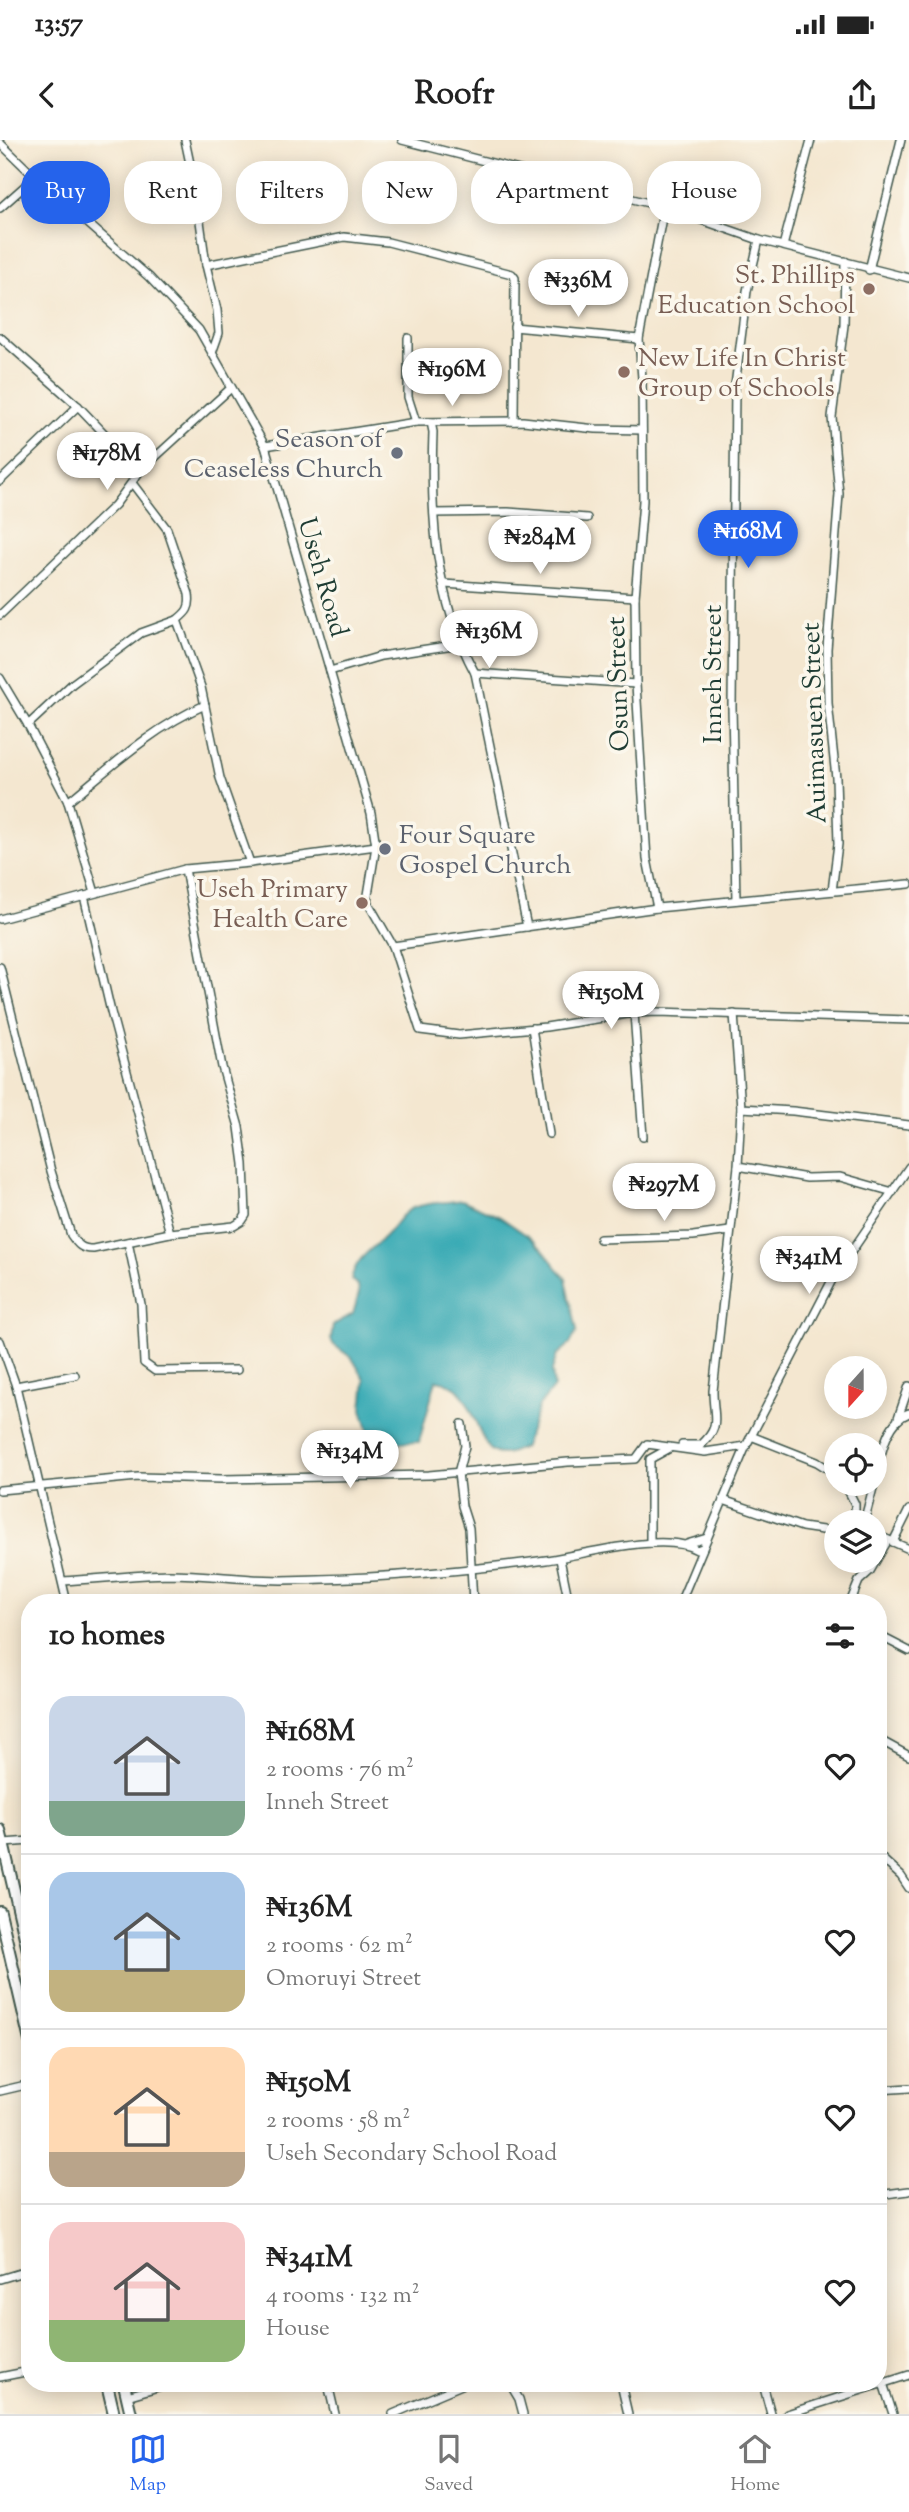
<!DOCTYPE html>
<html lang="en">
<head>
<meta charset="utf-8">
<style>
  body { margin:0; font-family:"Sorts Mill Goudy",serif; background:#f2f2f2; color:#222; height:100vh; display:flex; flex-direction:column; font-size:26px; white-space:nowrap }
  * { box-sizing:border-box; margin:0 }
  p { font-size:23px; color:#767676 }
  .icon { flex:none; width:38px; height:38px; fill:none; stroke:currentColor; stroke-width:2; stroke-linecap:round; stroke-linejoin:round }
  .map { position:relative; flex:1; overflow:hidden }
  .details { position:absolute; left:21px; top:1454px; width:866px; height:798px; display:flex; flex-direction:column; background:#fff; border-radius:28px; box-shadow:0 4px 18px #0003 }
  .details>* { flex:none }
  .top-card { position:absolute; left:21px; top:21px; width:868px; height:63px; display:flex; gap:14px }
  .needle { width:46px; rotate:201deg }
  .fabs { position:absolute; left:824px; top:1216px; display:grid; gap:14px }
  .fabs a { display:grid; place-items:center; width:63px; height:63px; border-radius:50%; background:#fff; box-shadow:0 4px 18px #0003; font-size:35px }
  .price { position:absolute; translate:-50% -60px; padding:0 16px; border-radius:24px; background:#fff; color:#222; font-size:23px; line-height:46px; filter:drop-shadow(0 2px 4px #0008) }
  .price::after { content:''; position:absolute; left:50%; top:42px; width:21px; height:16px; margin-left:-10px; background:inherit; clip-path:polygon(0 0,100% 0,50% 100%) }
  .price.current { background:#2563eb; color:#fff }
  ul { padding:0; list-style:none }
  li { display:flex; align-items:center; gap:21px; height:175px; padding:0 28px }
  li+li { border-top:2px solid #e0e0e0 }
  li span { display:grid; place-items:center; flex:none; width:196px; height:140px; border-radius:21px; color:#555 }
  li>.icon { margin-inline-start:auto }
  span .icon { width:84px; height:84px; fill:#fffc; stroke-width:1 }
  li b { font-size:30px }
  h2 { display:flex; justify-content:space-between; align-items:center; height:84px; padding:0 28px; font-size:30px }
  .tag { padding:0 24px; border-radius:28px; background:#fff; box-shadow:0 4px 18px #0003; font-size:24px; line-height:63px }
  .tag.current { background:#2563eb; color:#fff }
  .status { display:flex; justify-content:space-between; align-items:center; height:49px; padding:0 35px; background:#fff; direction:ltr }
  .status svg { height:19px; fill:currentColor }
  header { display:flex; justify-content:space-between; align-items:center; height:91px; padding:0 28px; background:#fff; font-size:32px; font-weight:700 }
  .tab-bar { display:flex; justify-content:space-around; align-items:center; height:98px; border-top:2px solid #e0e0e0; background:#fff; font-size:19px; color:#767676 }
  .tab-bar a { display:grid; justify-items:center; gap:4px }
  .tab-bar .current { color:#2563eb }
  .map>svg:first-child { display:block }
  .water { fill:#3aabb5; stroke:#2c7474; stroke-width:2 }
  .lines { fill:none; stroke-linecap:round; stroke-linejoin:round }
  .minor-casing { stroke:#3f564b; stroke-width:10 }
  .primary-casing { stroke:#3f564b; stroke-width:14 }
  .minor { stroke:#fff; stroke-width:7 }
  .primary { stroke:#fff; stroke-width:10 }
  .education-dot { fill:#8d6e63; stroke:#fbf7ec; stroke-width:2.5 }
  .worship-dot { fill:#6b7280; stroke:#fbf7ec; stroke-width:2.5 }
  .labels { text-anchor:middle; stroke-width:7; stroke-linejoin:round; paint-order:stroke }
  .education-label { font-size:26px; fill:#785e54; stroke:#fbf7ec; text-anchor:end }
  .worship-label { font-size:26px; fill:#5b616d; stroke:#fbf7ec; text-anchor:end }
  .street-label { font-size:26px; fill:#1f3d34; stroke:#fbf7ec }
</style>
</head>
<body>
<div class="status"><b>13:57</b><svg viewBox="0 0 49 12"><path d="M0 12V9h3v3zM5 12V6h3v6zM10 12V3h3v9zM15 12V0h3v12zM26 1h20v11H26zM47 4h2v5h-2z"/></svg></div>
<header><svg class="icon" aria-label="back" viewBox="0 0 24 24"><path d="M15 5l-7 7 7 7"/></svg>Roofr<svg class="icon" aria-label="share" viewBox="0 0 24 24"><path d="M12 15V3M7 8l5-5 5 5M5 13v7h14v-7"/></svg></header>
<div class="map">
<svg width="909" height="2274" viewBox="0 0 909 2274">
  <rect width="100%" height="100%" fill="#fbf7ec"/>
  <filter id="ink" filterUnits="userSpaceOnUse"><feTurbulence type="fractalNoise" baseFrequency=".0143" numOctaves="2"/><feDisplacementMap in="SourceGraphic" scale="14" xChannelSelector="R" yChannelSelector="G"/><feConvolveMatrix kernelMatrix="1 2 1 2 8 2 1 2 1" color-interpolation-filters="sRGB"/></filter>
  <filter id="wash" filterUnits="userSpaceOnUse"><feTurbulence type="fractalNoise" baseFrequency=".00686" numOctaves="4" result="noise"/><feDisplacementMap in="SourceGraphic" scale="28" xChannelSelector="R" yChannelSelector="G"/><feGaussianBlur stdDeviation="1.57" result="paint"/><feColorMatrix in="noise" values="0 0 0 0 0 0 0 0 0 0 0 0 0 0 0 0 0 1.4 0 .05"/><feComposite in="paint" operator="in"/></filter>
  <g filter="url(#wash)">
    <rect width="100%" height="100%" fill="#f4e7d0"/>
    <!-- water -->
    <path class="water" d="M462,1060L500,1077L529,1097L542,1109L566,1139L577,1190L570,1204L557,1215L552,1230L554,1247L539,1266L524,1307C518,1309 510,1314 503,1314C473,1317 481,1244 436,1240L419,1302L389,1303L368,1290L362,1269L365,1240L352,1218L334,1205L331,1200L333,1185L353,1174L359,1153L358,1145L351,1140C356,1117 372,1110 387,1094C397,1084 400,1074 413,1068C427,1062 447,1063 462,1060Z"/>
  </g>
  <g filter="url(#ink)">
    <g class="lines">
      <!-- minor casing -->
      <g class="minor-casing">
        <g id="minor">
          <polyline points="185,0 196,52 206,125 217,170 219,193 212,213"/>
          <polyline points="402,0 664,67 759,100 909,138"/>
          <polyline points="0,3 35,37 149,137 199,190 265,306 371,673 376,706 367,761 393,806 420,890 459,895 546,887 634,873 658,872 909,880"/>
          <polyline points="0,68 35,37"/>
          <polyline points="783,106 811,0"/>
          <polyline points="206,125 344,97 388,102 512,134 515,138 514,281"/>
          <polyline points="869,130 901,0"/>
          <polyline points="514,187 639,199"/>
          <polyline points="0,197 78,266 140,331"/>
          <polyline points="408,198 408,257 416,282"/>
          <path d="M431,282L433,292C430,374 435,460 475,533L527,787"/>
          <polyline points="265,306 416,282 523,281 596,289 642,290"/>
          <polyline points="0,341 78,266"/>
          <path d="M132,343L167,389L189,454C191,468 187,472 177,480"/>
          <polyline points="434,373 508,372 587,378"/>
          <polyline points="444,444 635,457"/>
          <polyline points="0,475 115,365 140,331 231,248 229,245"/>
          <polyline points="330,531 381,516 460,504"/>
          <polyline points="475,533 636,544"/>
          <polyline points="0,538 28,585 68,662 95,753"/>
          <polyline points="28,585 72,544 141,493 177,480 201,547 220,638 250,723 376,706"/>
          <path d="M68,662C112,626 152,588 205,565"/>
          <polyline points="832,751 838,704 836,638 828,563 827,509 839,354 832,277 844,185 845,121"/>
          <polyline points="84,756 111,872 170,1093"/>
          <polyline points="736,760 732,567 735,246 747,151 759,100"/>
          <polyline points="657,768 647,719 640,610 636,544 635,457 643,361 642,238 639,199 664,67"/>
          <polyline points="0,779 185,729 250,723"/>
          <polyline points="393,806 657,768 909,744"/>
          <path d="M0,827L51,1031L71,1095C78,1105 81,1109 93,1109L170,1093L234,1086L242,1081L246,1075L244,1024L239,987L222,927L185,729"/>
          <polyline points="634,873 643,997"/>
          <polyline points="532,888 549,994"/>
          <polyline points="741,968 793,971 909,985"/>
          <polyline points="738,1026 807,1038 840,1037 893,1052"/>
          <polyline points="600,1099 693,1096 730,1091"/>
          <polyline points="128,1102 141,1164 144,1223 155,1231 237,1230"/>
          <polyline points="0,1201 16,1246 67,1463"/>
          <polyline points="16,1246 75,1235"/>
          <polyline points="898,1278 909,1246"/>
          <polyline points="462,1284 465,1306 458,1333 462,1366 469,1388 473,1463"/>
          <polyline points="751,1296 817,1322 836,1334"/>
          <path d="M682,1305H701C722,1286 713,1278 713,1251L738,1026L741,968L734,874"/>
          <path d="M875,1339C881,1317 885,1282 909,1273"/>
          <polyline points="845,1344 855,1364 855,1382"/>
          <polyline points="0,1350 138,1337 222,1339 429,1335 568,1322 636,1319 647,1304 705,1312 746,1306"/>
          <polyline points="723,1360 802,1387 836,1392"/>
          <polyline points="864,1382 874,1344"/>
          <polyline points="875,1394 909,1409"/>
          <polyline points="893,1402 909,1370"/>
          <polyline points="650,1403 650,1319 670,1308"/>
          <polyline points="687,1404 707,1398"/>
          <polyline points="560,1419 569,1463"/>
          <path d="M63,1441C98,1439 134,1435 169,1434C206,1434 243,1440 281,1440C370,1439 458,1432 546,1420C583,1415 666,1391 697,1410L702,1408"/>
          <polyline points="680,1463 746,1306 832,1140 909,1027"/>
          <polyline points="850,1463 859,1441 870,1431 888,1400"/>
          <polyline points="878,1495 909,1511"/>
          <polyline points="878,1599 909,1616"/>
          <polyline points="4,1703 30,1701"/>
          <polyline points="878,1715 901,1736 909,1748"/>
          <polyline points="878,1950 909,1948"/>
          <polyline points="0,1951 30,1944"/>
          <polyline points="878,2055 909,2051"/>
          <polyline points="0,2139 30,2130"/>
          <polyline points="0,2237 30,2231"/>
          <polyline points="883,2243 893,2274"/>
          <polyline points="328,2244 335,2274"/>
          <polyline points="510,2244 519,2259 523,2274"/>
          <polyline points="621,2244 628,2274"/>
          <polyline points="763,2244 771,2274"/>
          <polyline points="127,2256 168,2244"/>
          <polyline points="393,2274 464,2244"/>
          <polyline points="787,2274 909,2235"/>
        </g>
      </g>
      <!-- primary casing -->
      <g class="primary-casing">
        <g id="primary">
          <polyline points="0,1690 30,1819"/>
          <polyline points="0,1772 30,1901"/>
          <polyline points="107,2244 114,2274"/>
          <polyline points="124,2244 131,2274"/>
        </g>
      </g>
      <!-- minor -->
      <use href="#minor" class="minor"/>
      <!-- primary -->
      <use href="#primary" class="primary"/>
    </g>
  </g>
  <!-- markers -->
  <g class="education-dot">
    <circle cx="869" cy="149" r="7"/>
    <circle cx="624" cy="232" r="7"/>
    <circle cx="362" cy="763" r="7"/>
  </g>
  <g class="worship-dot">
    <circle cx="397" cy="313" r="7"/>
    <circle cx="385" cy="709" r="7"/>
  </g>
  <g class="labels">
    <!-- education labels -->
    <g class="education-label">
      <text x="855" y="143">St. Phillips<tspan x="855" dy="30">Education School</tspan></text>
      <text x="638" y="226" text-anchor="start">New Life In Christ<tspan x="638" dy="30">Group of Schools</tspan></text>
      <text x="348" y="757">Useh Primary<tspan x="348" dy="30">Health Care</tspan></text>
    </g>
    <!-- worship labels -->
    <g class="worship-label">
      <text x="383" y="307">Season of<tspan x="383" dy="30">Ceaseless Church</tspan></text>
      <text x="399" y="703" text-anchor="start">Four Square<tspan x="399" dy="30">Gospel Church</tspan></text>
    </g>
    <!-- street labels -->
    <g class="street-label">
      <text transform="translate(324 437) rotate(74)" y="9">Useh Road</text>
      <text transform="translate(712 534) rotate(-90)" y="9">Inneh Street</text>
      <text transform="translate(617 544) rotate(-92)" y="9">Osun Street</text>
      <text transform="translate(813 583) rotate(-92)" y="9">Auimasuen Street</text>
    </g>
  </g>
</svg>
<div class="fabs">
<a><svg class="needle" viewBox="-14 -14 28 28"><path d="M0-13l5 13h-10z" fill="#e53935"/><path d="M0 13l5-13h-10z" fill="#767676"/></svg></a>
<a><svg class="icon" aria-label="locate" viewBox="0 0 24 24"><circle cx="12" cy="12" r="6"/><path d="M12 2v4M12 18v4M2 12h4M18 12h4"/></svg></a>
<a><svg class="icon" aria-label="layers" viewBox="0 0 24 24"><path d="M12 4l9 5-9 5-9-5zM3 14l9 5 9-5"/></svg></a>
</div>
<b class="price" style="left:578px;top:179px">₦336M</b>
<b class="price" style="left:452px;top:268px">₦196M</b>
<b class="price" style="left:107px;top:352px">₦178M</b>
<b class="price current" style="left:748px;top:430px">₦168M</b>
<b class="price" style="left:540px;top:436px">₦284M</b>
<b class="price" style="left:489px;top:530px">₦136M</b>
<b class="price" style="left:611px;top:891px">₦150M</b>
<b class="price" style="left:664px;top:1083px">₦297M</b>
<b class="price" style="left:809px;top:1156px">₦341M</b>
<b class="price" style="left:350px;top:1350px">₦134M</b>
<div class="top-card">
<a class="tag current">Buy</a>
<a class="tag">Rent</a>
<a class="tag">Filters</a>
<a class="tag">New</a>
<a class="tag">Apartment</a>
<a class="tag">House</a>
</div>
<section class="details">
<h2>10 homes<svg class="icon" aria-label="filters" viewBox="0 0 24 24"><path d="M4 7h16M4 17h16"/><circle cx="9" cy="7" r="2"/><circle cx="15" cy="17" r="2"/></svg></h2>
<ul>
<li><span style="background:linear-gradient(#c9d6e8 75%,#7fa58c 0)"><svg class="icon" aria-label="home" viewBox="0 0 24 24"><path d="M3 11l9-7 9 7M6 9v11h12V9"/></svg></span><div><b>₦168M</b><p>2 rooms · 76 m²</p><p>Inneh Street</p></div><svg class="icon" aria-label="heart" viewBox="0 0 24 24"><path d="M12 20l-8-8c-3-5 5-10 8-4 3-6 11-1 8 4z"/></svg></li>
<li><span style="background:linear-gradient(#a9c7e8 70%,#c2b280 0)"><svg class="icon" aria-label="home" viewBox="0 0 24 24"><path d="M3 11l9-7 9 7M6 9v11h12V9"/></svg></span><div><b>₦136M</b><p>2 rooms · 62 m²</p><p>Omoruyi Street</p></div><svg class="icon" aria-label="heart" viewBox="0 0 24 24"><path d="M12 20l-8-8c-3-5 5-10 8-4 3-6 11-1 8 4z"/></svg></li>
<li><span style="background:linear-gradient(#ffd9b3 75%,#b9a48a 0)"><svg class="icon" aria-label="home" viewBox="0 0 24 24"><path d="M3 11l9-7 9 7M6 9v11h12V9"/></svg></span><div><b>₦150M</b><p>2 rooms · 58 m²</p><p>Useh Secondary School Road</p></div><svg class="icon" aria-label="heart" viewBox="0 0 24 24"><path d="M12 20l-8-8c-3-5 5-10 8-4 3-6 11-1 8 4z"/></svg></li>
<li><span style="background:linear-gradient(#f6c9c9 70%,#8fb573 0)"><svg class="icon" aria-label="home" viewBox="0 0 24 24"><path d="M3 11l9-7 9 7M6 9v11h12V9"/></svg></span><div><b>₦341M</b><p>4 rooms · 132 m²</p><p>House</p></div><svg class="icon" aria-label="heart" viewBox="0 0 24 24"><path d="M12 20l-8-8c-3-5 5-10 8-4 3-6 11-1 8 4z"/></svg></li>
</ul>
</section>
</div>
<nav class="tab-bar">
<a class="current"><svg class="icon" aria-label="map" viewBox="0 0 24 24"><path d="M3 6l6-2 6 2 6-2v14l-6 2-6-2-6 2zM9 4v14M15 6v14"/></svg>Map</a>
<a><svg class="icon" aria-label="saved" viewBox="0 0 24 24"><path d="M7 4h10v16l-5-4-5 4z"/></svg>Saved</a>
<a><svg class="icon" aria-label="home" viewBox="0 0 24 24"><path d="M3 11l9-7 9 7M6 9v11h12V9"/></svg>Home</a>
</nav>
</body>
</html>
